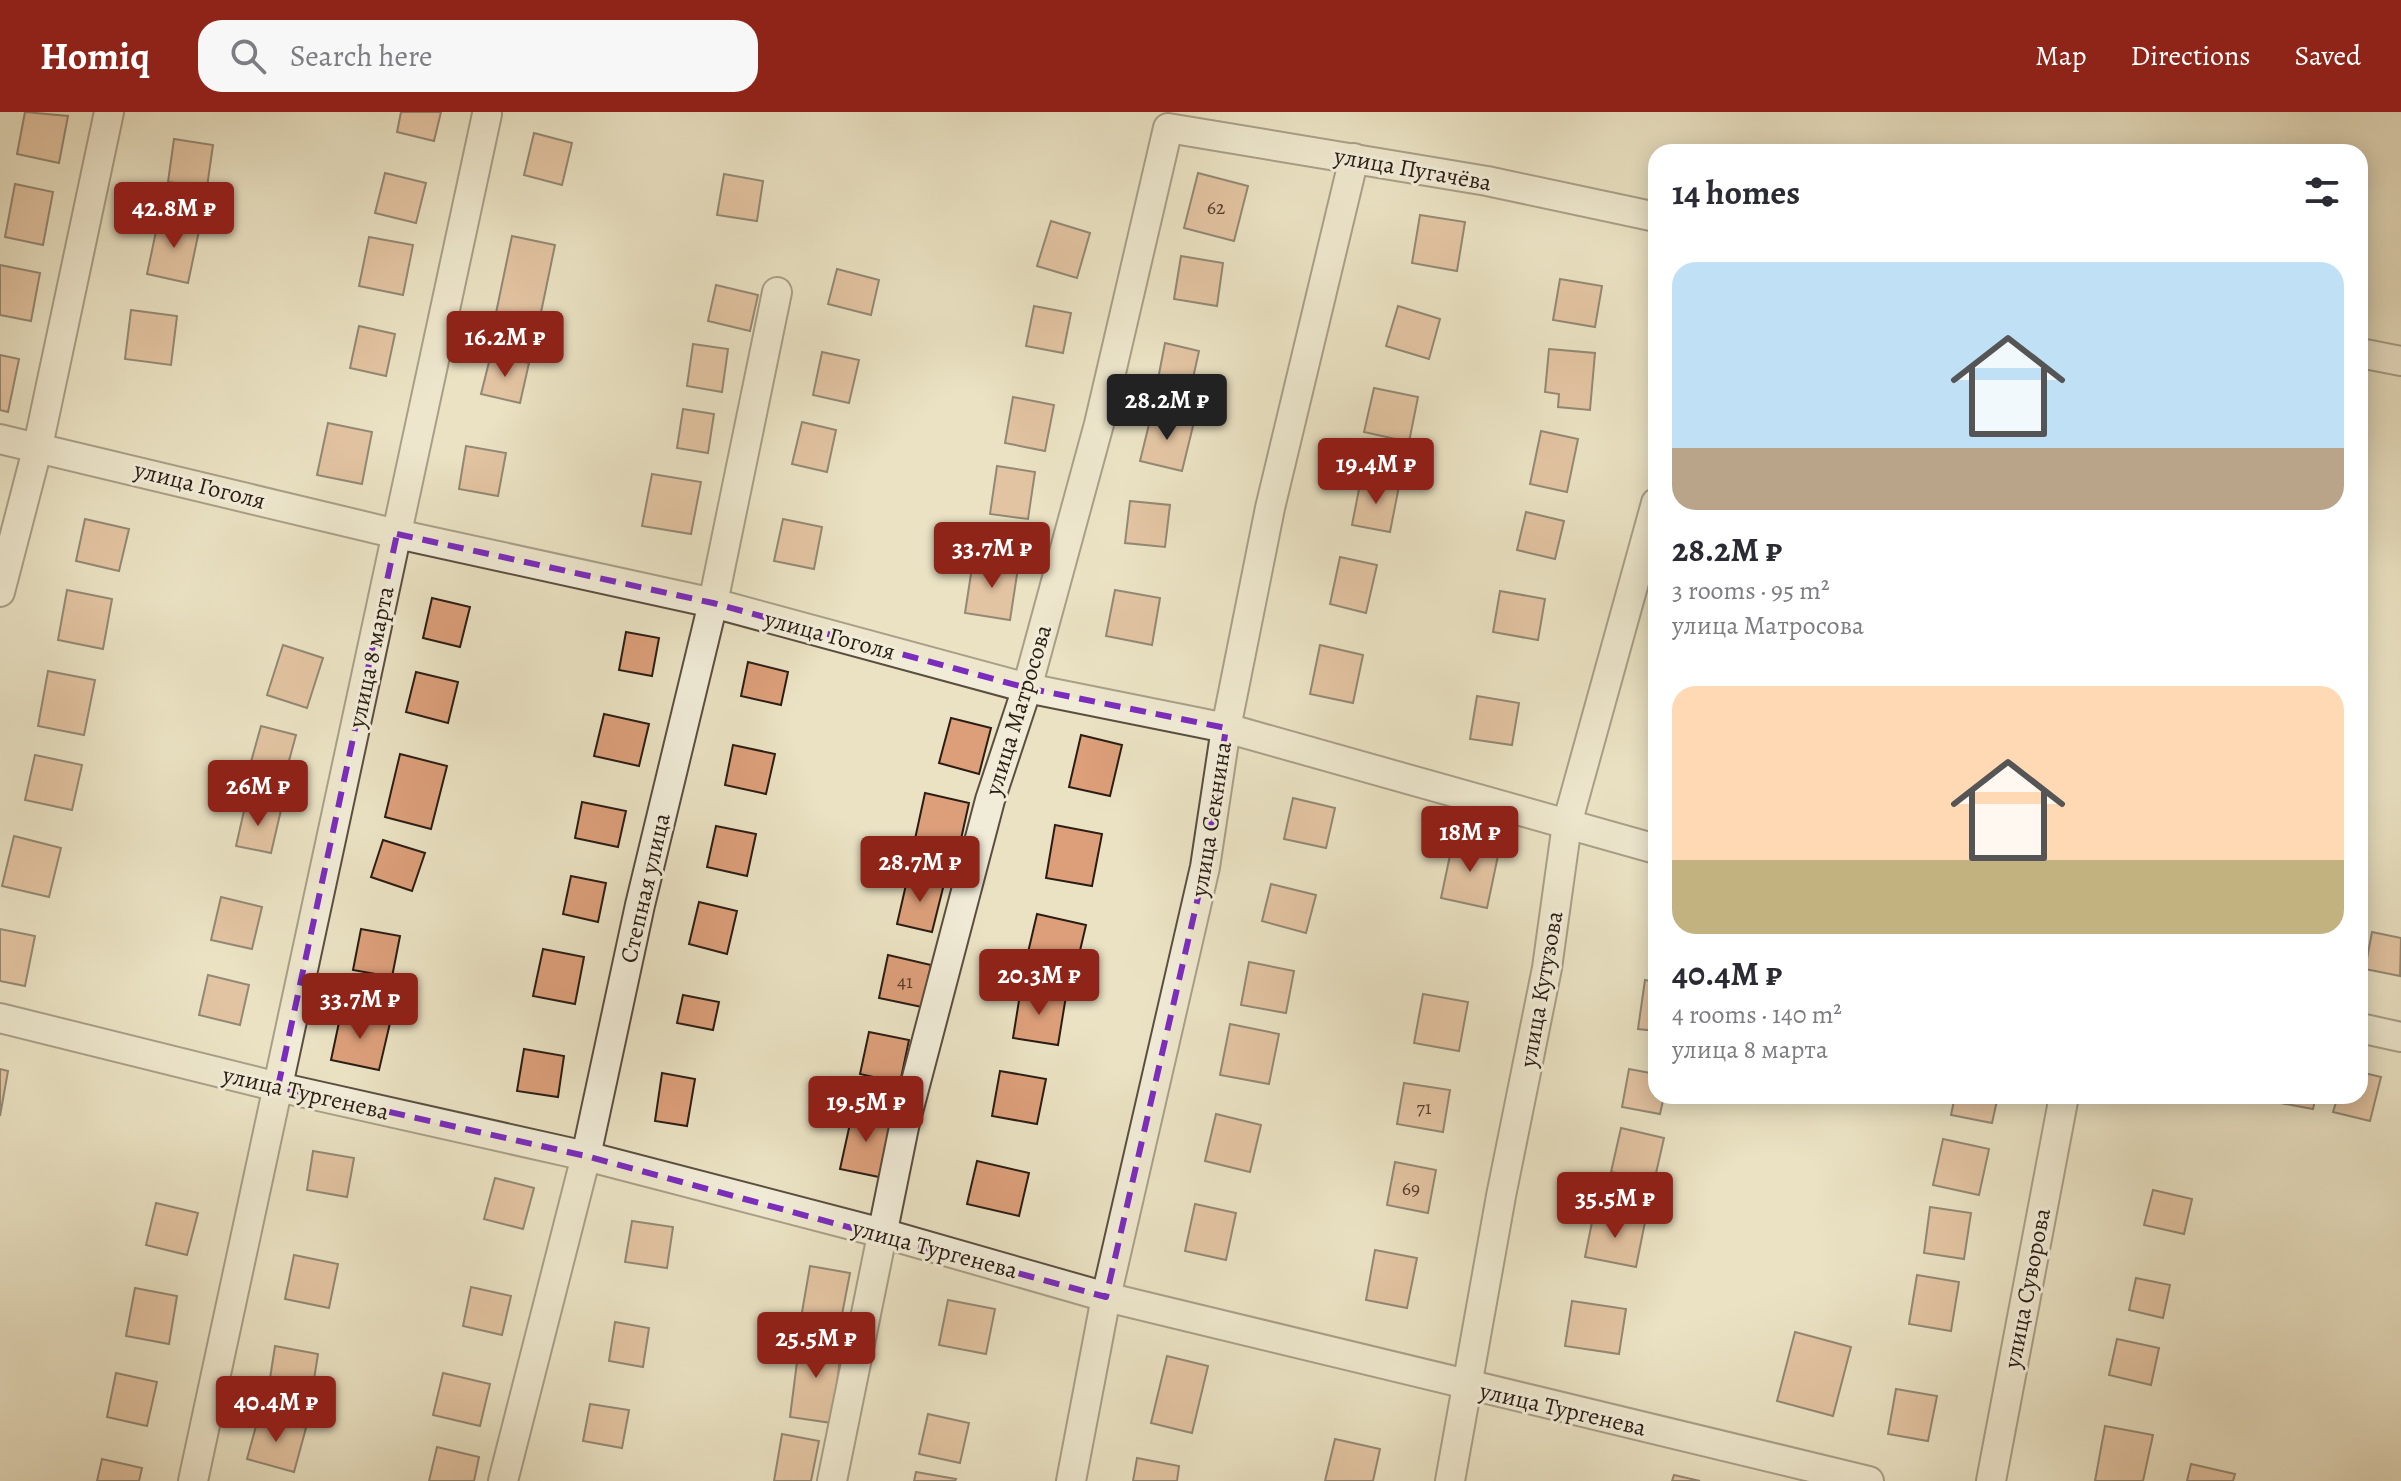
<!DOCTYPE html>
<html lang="en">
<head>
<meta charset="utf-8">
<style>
  body { margin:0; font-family:Alegreya,serif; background:#f7f7f7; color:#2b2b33; height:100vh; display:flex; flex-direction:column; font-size:30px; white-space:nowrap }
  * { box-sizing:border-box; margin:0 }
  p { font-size:26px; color:#7c7c81 }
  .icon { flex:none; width:44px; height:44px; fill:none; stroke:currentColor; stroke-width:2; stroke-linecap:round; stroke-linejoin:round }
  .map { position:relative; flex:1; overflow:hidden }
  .sheet { position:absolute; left:1648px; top:32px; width:720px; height:960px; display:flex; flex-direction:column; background:#fff; border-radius:24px; box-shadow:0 4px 20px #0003 }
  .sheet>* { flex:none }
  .price { position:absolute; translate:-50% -68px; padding:0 18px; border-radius:8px; background:#8f2418; color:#fff; font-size:26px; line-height:52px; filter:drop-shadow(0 2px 4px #0008) }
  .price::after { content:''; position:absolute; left:50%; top:48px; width:24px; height:18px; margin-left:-12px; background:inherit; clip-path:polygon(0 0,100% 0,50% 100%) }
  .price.selected { background:#222; color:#fff }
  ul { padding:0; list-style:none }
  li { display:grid; align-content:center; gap:16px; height:424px; padding:0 24px }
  li span { display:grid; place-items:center; height:248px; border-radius:24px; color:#555 }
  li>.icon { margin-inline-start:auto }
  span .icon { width:144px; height:144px; fill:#fffc; stroke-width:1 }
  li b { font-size:34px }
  h2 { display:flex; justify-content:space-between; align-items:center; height:96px; padding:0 24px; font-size:34px }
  header { display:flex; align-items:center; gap:48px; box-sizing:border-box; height:112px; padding:0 40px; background:#8f2418; color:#fff }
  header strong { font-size:38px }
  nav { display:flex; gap:44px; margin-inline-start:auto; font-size:28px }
  .search { width:560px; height:72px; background:#f7f7f7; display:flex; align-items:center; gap:20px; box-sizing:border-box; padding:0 28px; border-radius:24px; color:#7c7c81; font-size:30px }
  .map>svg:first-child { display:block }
  .building { fill:#dc9f7a; stroke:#2b1d15; stroke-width:2 }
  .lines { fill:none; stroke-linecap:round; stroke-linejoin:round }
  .minor-casing { stroke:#5b4e40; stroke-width:32 }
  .minor { stroke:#f1ecd8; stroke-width:28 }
  .marked { fill:none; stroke:#7b2cbf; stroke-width:6; stroke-dasharray:16 10; stroke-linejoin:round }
  .labels { text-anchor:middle; stroke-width:6; stroke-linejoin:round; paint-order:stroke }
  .number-label { font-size:20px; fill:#573e2e }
  .street-label { font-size:24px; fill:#2b1d15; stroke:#f1ecd8 }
</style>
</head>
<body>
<header>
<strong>Homiq</strong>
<div class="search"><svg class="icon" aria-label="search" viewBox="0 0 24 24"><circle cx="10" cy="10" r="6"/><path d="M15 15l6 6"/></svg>Search here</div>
<nav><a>Map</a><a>Directions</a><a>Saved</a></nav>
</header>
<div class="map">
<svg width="2401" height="1369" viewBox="0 0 2401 1369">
  <rect width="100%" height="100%" fill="#eae2c3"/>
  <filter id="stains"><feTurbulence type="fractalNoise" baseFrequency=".0025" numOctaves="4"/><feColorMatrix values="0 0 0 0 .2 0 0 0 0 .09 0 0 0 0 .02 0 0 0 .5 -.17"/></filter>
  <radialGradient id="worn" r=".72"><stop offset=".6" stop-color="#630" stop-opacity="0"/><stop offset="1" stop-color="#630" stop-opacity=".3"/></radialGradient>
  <!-- building -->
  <g class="building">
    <polygon points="25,0 68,4 59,51 17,42"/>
    <polygon points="401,0 441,0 434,29 397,20"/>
    <polygon points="534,21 572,31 562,73 524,63"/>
    <polygon points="174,27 213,33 207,75 168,70"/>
    <polygon points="385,61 426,71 416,111 375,101"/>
    <polygon points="1198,61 1248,74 1234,129 1184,116"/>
    <polygon points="724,62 763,69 757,109 717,103"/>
    <polygon points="15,72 53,80 43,133 5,125"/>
    <polygon points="1420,103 1465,110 1457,159 1412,151"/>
    <polygon points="159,105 200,114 188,171 147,162"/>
    <polygon points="1051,109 1090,121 1077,166 1037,154"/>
    <polygon points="512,124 555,133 539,210 496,201"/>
    <polygon points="369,125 413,133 403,183 359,174"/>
    <polygon points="1181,144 1223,151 1217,194 1174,187"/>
    <polygon points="0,153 40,161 31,209 0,203"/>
    <polygon points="837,157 879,168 871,203 828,192"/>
    <polygon points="1560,167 1602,174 1595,215 1553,208"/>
    <polygon points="716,173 758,183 750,219 708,209"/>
    <polygon points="1034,194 1071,201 1063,241 1026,234"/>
    <polygon points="1398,194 1440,207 1429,247 1386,234"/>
    <polygon points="131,198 177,204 171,253 125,247"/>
    <polygon points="359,214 395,222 386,264 350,256"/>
    <polygon points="1165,231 1199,239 1191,275 1158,267"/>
    <polygon points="693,232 728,237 722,280 687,274"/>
    <polygon points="1549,237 1595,241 1590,298 1558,295 1559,282 1545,280"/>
    <polygon points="822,240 859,248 849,291 813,283"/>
    <polygon points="491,242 529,251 520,291 481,282"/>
    <polygon points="0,243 19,247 8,300 0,298"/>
    <polygon points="1374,276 1418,285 1409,330 1364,320"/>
    <polygon points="1013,285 1054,293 1045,339 1005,331"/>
    <polygon points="683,297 714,302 708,341 677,336"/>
    <polygon points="1152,300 1194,310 1182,359 1140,349"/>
    <polygon points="802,310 836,318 827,360 792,352"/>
    <polygon points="328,311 372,320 362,372 317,363"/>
    <polygon points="1541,319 1578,327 1567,380 1530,372"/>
    <polygon points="466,334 506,341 498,384 459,377"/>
    <polygon points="997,354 1035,360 1028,407 990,402"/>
    <polygon points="652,362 701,370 691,422 642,414"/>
    <polygon points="1361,367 1399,374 1390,420 1352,413"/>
    <polygon points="1130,389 1170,393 1165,435 1125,431"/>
    <polygon points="1526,400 1564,409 1555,447 1517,438"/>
    <polygon points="85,407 129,417 119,459 76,449"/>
    <polygon points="783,407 822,415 814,457 774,449"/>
    <polygon points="1340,445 1377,453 1366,501 1330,492"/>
    <polygon points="973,449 1018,456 1010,508 965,501"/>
    <polygon points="67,478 112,487 103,537 58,528"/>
    <polygon points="1115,478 1160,486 1152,533 1106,524"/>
    <polygon points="1500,479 1545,487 1538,528 1493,520"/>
    <polygon points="432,486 470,495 460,535 423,526"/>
    <polygon points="626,520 659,526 652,564 619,558"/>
    <polygon points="283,533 323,546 307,596 267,583"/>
    <polygon points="1320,533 1363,543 1353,591 1310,582"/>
    <polygon points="748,550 788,560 781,593 741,584"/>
    <polygon points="48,559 95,568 84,623 38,614"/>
    <polygon points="416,560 458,570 448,611 406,600"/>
    <polygon points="1477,584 1519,591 1512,633 1470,627"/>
    <polygon points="604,602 649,612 639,654 594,644"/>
    <polygon points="951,606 991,616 979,662 939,651"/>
    <polygon points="261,614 296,623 284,667 249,657"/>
    <polygon points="1081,623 1122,633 1110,684 1069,675"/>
    <polygon points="733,633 775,642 766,682 725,673"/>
    <polygon points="400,642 447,654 431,717 385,705"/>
    <polygon points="35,643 82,653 72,698 25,688"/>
    <polygon points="925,681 969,691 959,736 915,727"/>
    <polygon points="1293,686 1335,696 1326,736 1284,727"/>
    <polygon points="246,690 281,698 271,741 236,734"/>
    <polygon points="582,690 626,699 618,735 575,726"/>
    <polygon points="1055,713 1102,722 1092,774 1046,766"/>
    <polygon points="716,714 756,722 747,764 707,755"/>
    <polygon points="14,724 61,736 49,785 2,774"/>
    <polygon points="383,728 425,741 412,779 371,765"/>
    <polygon points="1453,729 1499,739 1487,796 1441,786"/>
    <polygon points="571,764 606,771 598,810 563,802"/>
    <polygon points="908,764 944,772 932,820 897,812"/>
    <polygon points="1271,772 1316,783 1306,821 1262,809"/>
    <polygon points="221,785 262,795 252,837 211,828"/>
    <polygon points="699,790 737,799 727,842 689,832"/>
    <polygon points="1037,802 1086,813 1075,860 1026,849"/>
    <polygon points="0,817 35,824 25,874 0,869"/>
    <polygon points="361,817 400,824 392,865 353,858"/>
    <polygon points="2372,820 2401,826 2400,864 2365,857"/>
    <polygon points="543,837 584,845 575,892 533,884"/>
    <polygon points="888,843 931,853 922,895 879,886"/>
    <polygon points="1249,850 1294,859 1286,901 1241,893"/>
    <polygon points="208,863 249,873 240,913 199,903"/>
    <polygon points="1645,868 1656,870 1656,919 1638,917"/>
    <polygon points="1021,876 1066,884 1058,933 1013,926"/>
    <polygon points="1423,882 1468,890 1459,939 1414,931"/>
    <polygon points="683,883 719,890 713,918 677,911"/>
    <polygon points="341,901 390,911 379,958 331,948"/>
    <polygon points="1230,912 1279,922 1269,972 1220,963"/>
    <polygon points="869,920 909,928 900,971 860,962"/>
    <polygon points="524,937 564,944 558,985 517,979"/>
    <polygon points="0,957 8,959 0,1004"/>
    <polygon points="1629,957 1656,962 1656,984 1664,984 1660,1002 1622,995"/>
    <polygon points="1000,959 1046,967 1037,1012 992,1004"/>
    <polygon points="2360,960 2381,965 2370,1009 2333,1000 2338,984 2360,984"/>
    <polygon points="662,961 695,967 687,1014 655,1009"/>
    <polygon points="1404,971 1450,978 1443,1020 1397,1012"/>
    <polygon points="1955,984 1998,984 1992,1011 1951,1003"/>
    <polygon points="2270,984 2316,984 2313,997 2269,989"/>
    <polygon points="853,998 892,1006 879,1065 840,1057"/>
    <polygon points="1216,1002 1261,1013 1250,1060 1205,1049"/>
    <polygon points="1621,1016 1664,1026 1654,1070 1611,1060"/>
    <polygon points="1943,1027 1989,1037 1979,1083 1933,1073"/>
    <polygon points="313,1039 354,1046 347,1085 307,1078"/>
    <polygon points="977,1049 1029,1061 1019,1104 967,1092"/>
    <polygon points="1395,1050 1436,1058 1428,1101 1387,1093"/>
    <polygon points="495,1066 534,1076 523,1117 484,1107"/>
    <polygon points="2153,1078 2192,1087 2184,1122 2144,1113"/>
    <polygon points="156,1091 198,1101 187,1143 146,1133"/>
    <polygon points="1195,1092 1236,1101 1226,1148 1185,1139"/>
    <polygon points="1930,1095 1971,1101 1964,1147 1924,1141"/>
    <polygon points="1594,1100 1645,1110 1636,1155 1585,1145"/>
    <polygon points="632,1109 673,1115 667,1156 625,1150"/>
    <polygon points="1375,1138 1417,1146 1407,1196 1366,1188"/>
    <polygon points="294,1143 338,1152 329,1196 285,1187"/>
    <polygon points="810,1154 850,1161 840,1213 801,1206"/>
    <polygon points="1917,1163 1959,1170 1951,1219 1909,1212"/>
    <polygon points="2136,1166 2170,1173 2163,1206 2129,1198"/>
    <polygon points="471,1175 511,1184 502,1223 463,1214"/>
    <polygon points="135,1176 177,1184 169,1232 126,1224"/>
    <polygon points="948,1188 995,1197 986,1242 939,1233"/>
    <polygon points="1572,1189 1626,1197 1619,1242 1565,1234"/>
    <polygon points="615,1210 649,1216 643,1255 609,1249"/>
    <polygon points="1795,1220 1851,1235 1833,1304 1777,1289"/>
    <polygon points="800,1226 842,1231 832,1311 790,1305"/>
    <polygon points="2117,1227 2159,1236 2151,1273 2109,1263"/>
    <polygon points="275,1234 318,1242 312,1280 269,1273"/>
    <polygon points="1167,1244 1208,1254 1192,1321 1151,1311"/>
    <polygon points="116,1261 157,1270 147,1314 107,1305"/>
    <polygon points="443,1261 490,1272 480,1314 433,1303"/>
    <polygon points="1896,1277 1937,1284 1928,1329 1888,1322"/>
    <polygon points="590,1292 629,1298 622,1336 583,1329"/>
    <polygon points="928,1302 969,1311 960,1351 919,1342"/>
    <polygon points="259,1303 306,1316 294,1360 247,1347"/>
    <polygon points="2105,1314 2153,1323 2143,1369 2095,1369"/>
    <polygon points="782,1322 819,1329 811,1369 774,1369"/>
    <polygon points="1335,1327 1380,1337 1373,1369 1325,1369"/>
    <polygon points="437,1335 479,1345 474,1369 429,1369"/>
    <polygon points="1137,1346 1179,1354 1177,1369 1133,1369"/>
    <polygon points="102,1347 142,1356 139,1369 97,1369"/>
    <polygon points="2191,1352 2235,1362 2233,1369 2187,1369"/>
    <polygon points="916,1360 956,1367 955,1369 914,1369"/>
    <polygon points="1674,1363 1700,1369 1672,1369"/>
  </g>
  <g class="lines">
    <!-- minor casing -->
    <g class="minor-casing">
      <g id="minor">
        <polyline points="2360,241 2401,249"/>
        <polyline points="0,327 397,422 713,491 1027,576 1226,616 1656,737"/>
        <polyline points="0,480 38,334 109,0"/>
        <polyline points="0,906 278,975 586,1044 882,1121 1106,1185 1869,1369"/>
        <polyline points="2360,916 2401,925"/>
        <polyline points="193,1369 487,2"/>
        <polyline points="503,1369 586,1044 640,793 713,491 777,180"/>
        <polyline points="832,1369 904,1015 990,688 1027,576 1099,312 1168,16 1487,69 1656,105"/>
        <polyline points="1071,1369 1106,1185 1205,755 1226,616 1270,396 1354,46"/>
        <polyline points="1450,1369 1501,1084 1547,856 1567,712 1656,391"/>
        <polyline points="1991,1369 2064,984"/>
      </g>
    </g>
    <!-- minor -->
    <use href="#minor" class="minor"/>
  </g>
  <!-- marked area -->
  <path d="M0 0H2401V1369H0ZM397,422L713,491L1027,576L1226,616L1205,755L1106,1185L586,1044L278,975Z" fill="#eae2c3" fill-opacity=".55" fill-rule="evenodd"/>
  <path class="marked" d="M397,422L713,491L1027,576L1226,616L1205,755L1106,1185L586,1044L278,975Z"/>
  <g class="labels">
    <!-- number labels -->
    <g class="number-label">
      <text x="1216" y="102">62</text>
      <text x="905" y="876">41</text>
      <text x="1424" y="1002">71</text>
      <text x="1411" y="1083">69</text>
    </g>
    <!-- street labels -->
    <g class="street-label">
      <text transform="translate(1413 57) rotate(10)" y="8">улица Пугачёва</text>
      <text transform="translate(200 373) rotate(14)" y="8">улица Гоголя</text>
      <text transform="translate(830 523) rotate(15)" y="8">улица Гоголя</text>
      <text transform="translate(371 545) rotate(-78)" y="8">улица 8 марта</text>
      <text transform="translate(1018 598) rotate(-73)" y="8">улица Матросова</text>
      <text transform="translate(1211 707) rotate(-81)" y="8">улица Секнина</text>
      <text transform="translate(645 776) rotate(-77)" y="8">Степная улица</text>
      <text transform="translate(1541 877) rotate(-80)" y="8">улица Кутузова</text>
      <text transform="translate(306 981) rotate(13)" y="8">улица Тургенева</text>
      <text transform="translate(935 1137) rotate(15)" y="8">улица Тургенева</text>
      <text transform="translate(2027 1176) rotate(-79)" y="8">улица Суворова</text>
      <text transform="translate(1563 1297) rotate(13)" y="8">улица Тургенева</text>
    </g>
  </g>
  <rect width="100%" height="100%" filter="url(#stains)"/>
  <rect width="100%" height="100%" fill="url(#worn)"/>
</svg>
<b class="price" style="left:174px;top:138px">42.8M ₽</b>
<b class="price" style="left:505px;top:267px">16.2M ₽</b>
<b class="price selected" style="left:1167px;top:330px">28.2M ₽</b>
<b class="price" style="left:1376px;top:394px">19.4M ₽</b>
<b class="price" style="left:992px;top:478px">33.7M ₽</b>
<b class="price" style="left:258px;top:716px">26M ₽</b>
<b class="price" style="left:1470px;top:762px">18M ₽</b>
<b class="price" style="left:920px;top:792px">28.7M ₽</b>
<b class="price" style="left:1039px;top:905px">20.3M ₽</b>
<b class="price" style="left:360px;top:929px">33.7M ₽</b>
<b class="price" style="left:866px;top:1032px">19.5M ₽</b>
<b class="price" style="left:1615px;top:1128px">35.5M ₽</b>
<b class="price" style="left:816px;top:1268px">25.5M ₽</b>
<b class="price" style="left:276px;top:1332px">40.4M ₽</b>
<section class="sheet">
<h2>14 homes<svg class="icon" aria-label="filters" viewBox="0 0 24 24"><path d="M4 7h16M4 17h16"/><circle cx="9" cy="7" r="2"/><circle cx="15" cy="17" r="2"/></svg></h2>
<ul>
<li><span style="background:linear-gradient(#bfe0f5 75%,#b9a48a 0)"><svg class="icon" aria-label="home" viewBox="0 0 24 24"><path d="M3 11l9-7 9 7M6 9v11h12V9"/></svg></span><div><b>28.2M ₽</b><p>3 rooms · 95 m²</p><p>улица Матросова</p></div></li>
<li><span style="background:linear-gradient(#ffd9b3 70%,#c2b280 0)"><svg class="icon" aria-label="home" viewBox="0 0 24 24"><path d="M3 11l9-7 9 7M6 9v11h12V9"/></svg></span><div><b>40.4M ₽</b><p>4 rooms · 140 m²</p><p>улица 8 марта</p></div></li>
</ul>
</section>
</div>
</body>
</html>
